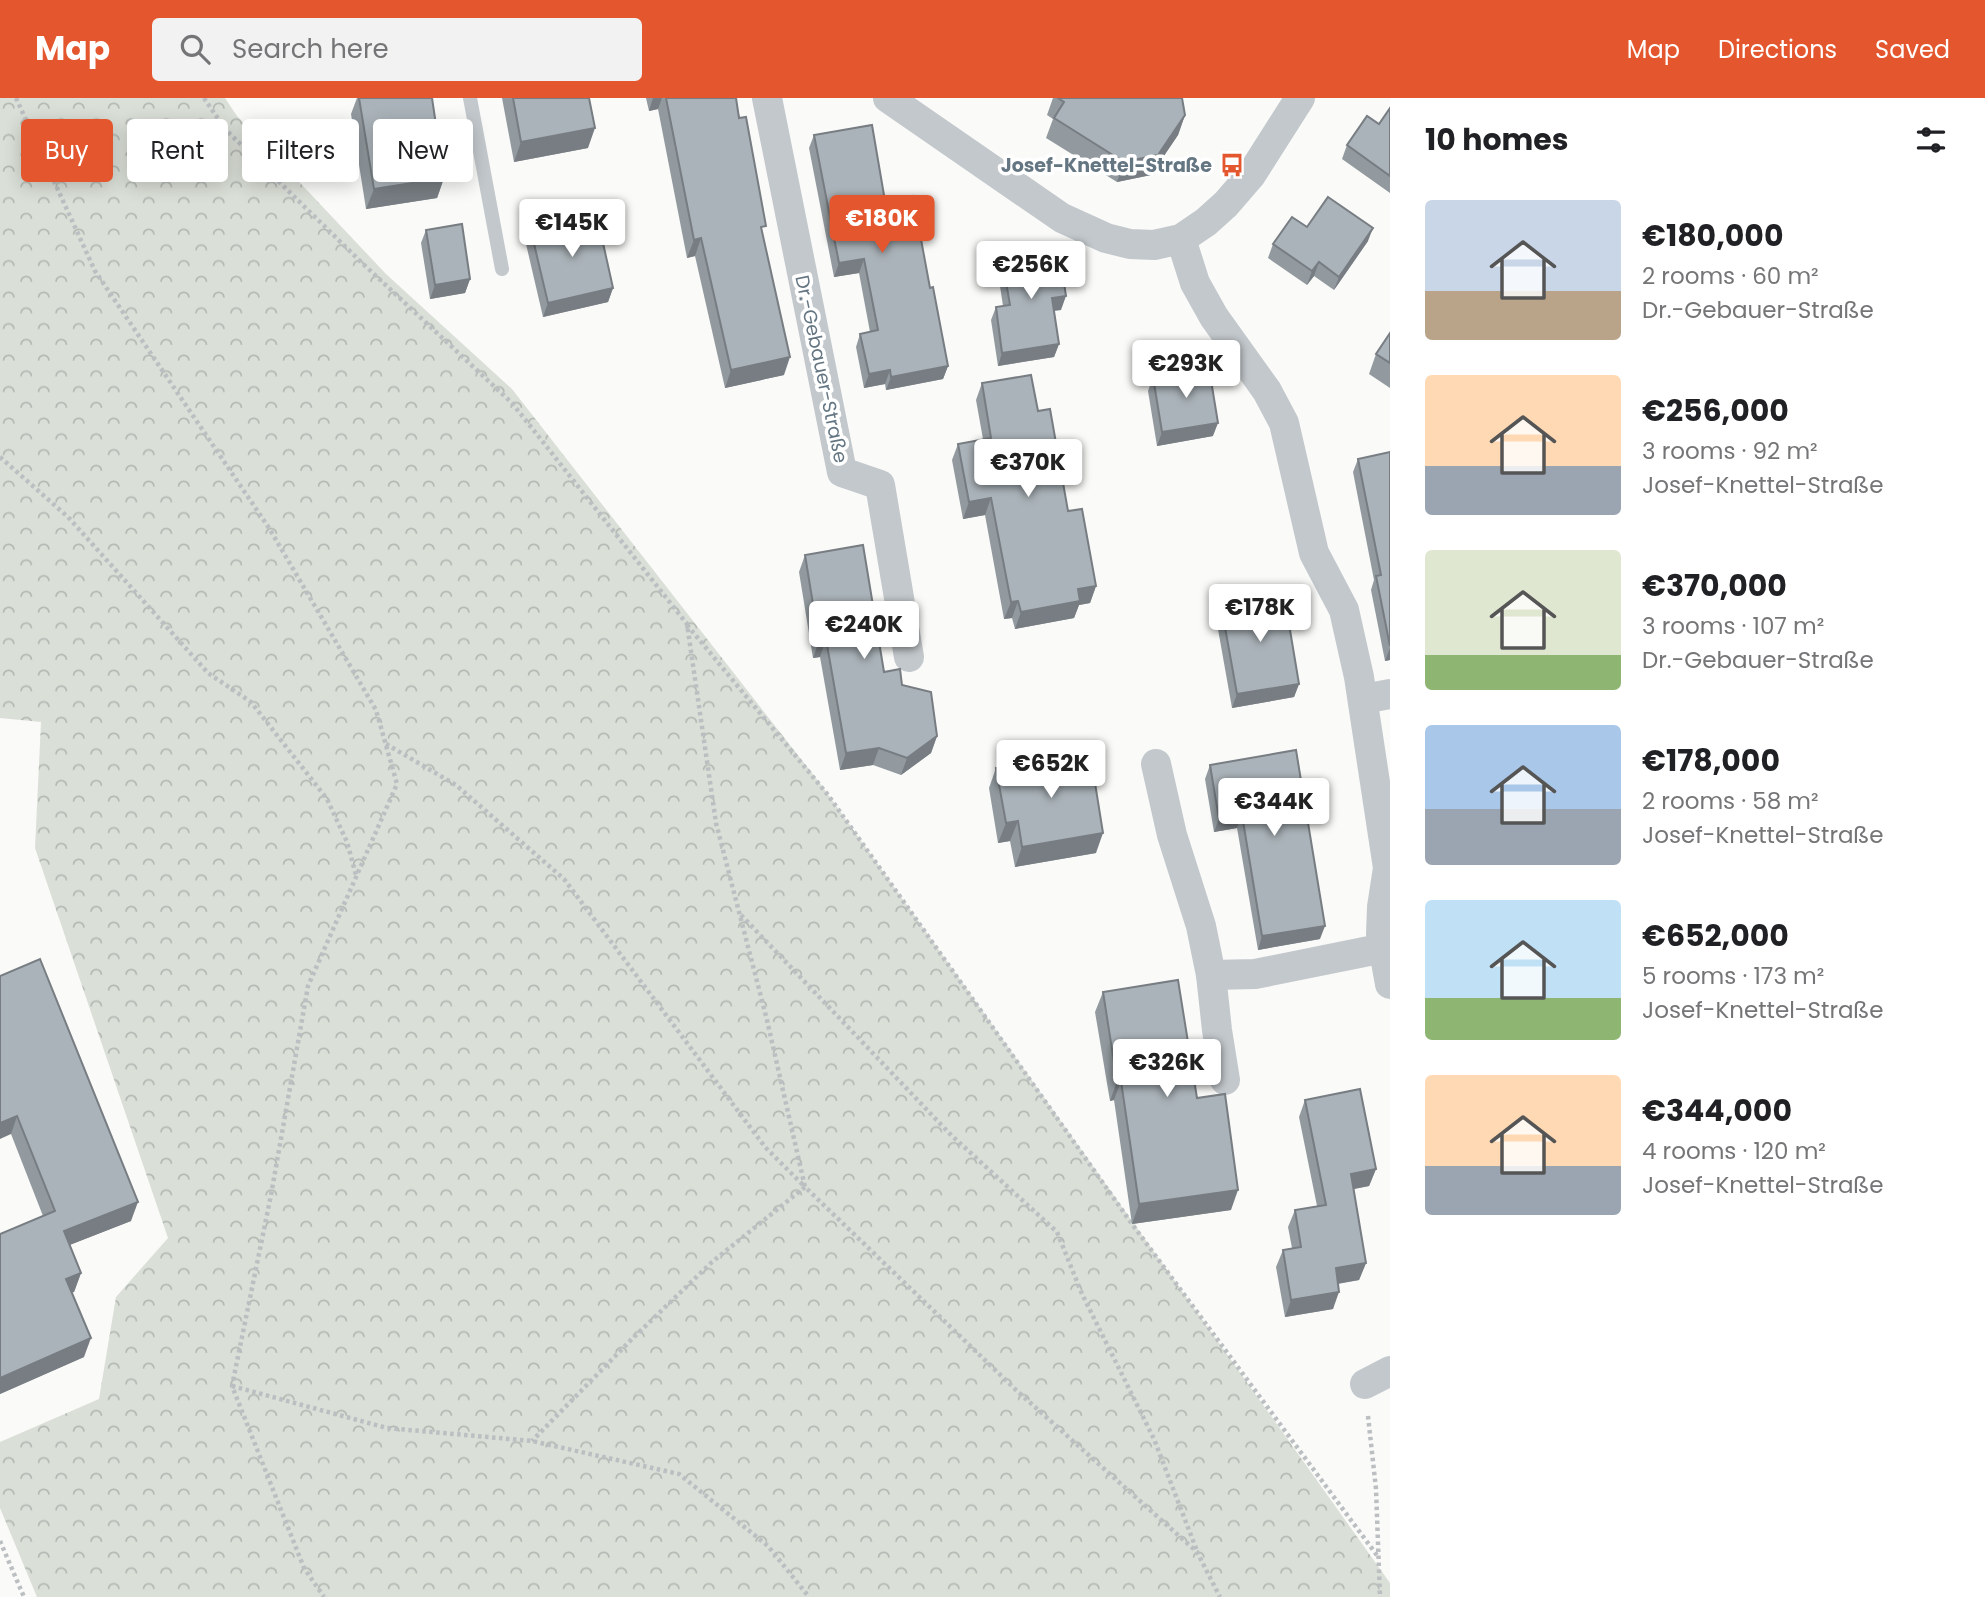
<!DOCTYPE html>
<html lang="en">
<head>
<meta charset="utf-8">
<style>
  body { margin:0; font-family:Poppins,sans-serif; background:#f2f2f2; color:#202124; height:100vh; display:flex; flex-direction:column; font-size:26px; white-space:nowrap }
  * { box-sizing:border-box; margin:0 }
  p { font-size:23px; color:#757577 }
  .icon { flex:none; width:38px; height:38px; fill:none; stroke:currentColor; stroke-width:2; stroke-linecap:round; stroke-linejoin:round }
  .map { position:relative; flex:1; overflow:hidden }
  .drawer { display:flex; flex-direction:column; background:#fff; width:595px }
  .drawer>* { flex:none }
  .hud { position:absolute; left:21px; top:21px; width:665px; height:63px; display:flex; gap:14px }
  .price { position:absolute; translate:-50% -60px; padding:0 16px; border-radius:7px; background:#fff; color:#222; font-size:23px; line-height:46px; filter:drop-shadow(0 2px 4px #0008) }
  .price::after { content:''; position:absolute; left:50%; top:42px; width:21px; height:16px; margin-left:-10px; background:inherit; clip-path:polygon(0 0,100% 0,50% 100%) }
  .price.active { background:#e4572e; color:#fff }
  ul { padding:0; list-style:none }
  li { display:flex; align-items:center; gap:21px; height:175px; padding:0 35px }
  li span { display:grid; place-items:center; flex:none; width:196px; height:140px; border-radius:7px; color:#555 }
  li>.icon { margin-inline-start:auto }
  span .icon { width:84px; height:84px; fill:#fffc; stroke-width:1 }
  li b { font-size:30px }
  h2 { display:flex; justify-content:space-between; align-items:center; height:84px; padding:0 35px; font-size:30px }
  .pill { padding:0 24px; border-radius:7px; background:#fff; box-shadow:0 4px 18px #0003; font-size:24px; line-height:63px }
  .pill.active { background:#e4572e; color:#fff }
  header { display:flex; align-items:center; gap:42px; box-sizing:border-box; height:98px; padding:0 35px; background:#e4572e; color:#fff }
  header strong { font-size:33px }
  nav { display:flex; gap:38px; margin-inline-start:auto; font-size:24px }
  .search { width:490px; height:63px; background:#f2f2f2; display:flex; align-items:center; gap:18px; box-sizing:border-box; padding:0 24px; border-radius:7px; color:#757577; font-size:26px }
  main { display:flex; flex:1; min-height:0 }
  .map>svg:first-child { display:block }
  .forest { fill:url(#forest-crowns) }
  .lines { fill:none; stroke-linecap:round; stroke-linejoin:round }
  .path { stroke:#bbbfc2; stroke-width:4.5; stroke-dasharray:3.5 3.5; stroke-linecap:butt }
  .lane { stroke:#c3c8cc; stroke-width:14 }
  .street { stroke:#c3c8cc; stroke-width:30 }
  .wall { fill:#929a9f }
  .shaded-wall { fill:#777d82 }
  .building { fill:#aab3b9; stroke:#777d82; stroke-width:2 }
  .labels { text-anchor:middle; stroke-width:7; stroke-linejoin:round; paint-order:stroke }
  .poi-label { font-size:19px; font-weight:bold; fill:#657683; stroke:#fff; text-anchor:end }
  .street-label { font-size:19px; fill:#657683; stroke:#fff }
</style>
</head>
<body>
<header>
<strong>Map</strong>
<div class="search"><svg class="icon" aria-label="search" viewBox="0 0 24 24"><circle cx="10" cy="10" r="6"/><path d="M15 15l6 6"/></svg>Search here</div>
<nav><a>Map</a><a>Directions</a><a>Saved</a></nav>
</header>
<main>
<div class="map">
<svg width="1390" height="1499" viewBox="0 0 1390 1499">
  <defs>
    <pattern id="forest-crowns" width="20" height="18" patternUnits="userSpaceOnUse" patternTransform="scale(1.75)"><rect width="20" height="18" fill="#dadfd7"/><path d="M2 6a3 3 0 1 1 6 0M12 15a3 3 0 1 1 6 0" fill="none" stroke="#b4b9b4"/></pattern>
  </defs>
  <rect width="100%" height="100%" fill="#fafaf8"/>
  <!-- forest -->
  <polygon class="forest" points="0,0 225,0 237,18 386,176 512,291 822,688 1390,1485 1390,1499 37,1499 0,1410 0,1344 99,1301 116,1199 168,1140 35,750 41,624 0,620"/>
  <g class="lines">
    <!-- path -->
    <g class="path">
      <polyline points="16,0 95,173 269,430 376,612 397,686 308,888 271,1097 232,1288 304,1470 324,1499"/>
      <polyline points="204,0 225,31 360,163 512,305 687,526 716,725 767,922 805,1089 1016,1292 1197,1454 1220,1499"/>
      <polyline points="0,359 68,419 208,575 251,604 327,701 347,744 356,777"/>
      <polyline points="687,527 828,697 1132,1126 1379,1460"/>
      <polyline points="386,646 456,687 564,781 765,1049 805,1089 712,1164 632,1241 532,1343"/>
      <polyline points="741,817 950,1036 1057,1134 1082,1196 1154,1341 1197,1453"/>
      <polyline points="232,1288 387,1330 532,1343 679,1376 768,1448 809,1499"/>
      <polyline points="1368,1318 1376,1391 1380,1499"/>
      <polyline points="0,1443 24,1499"/>
    </g>
    <!-- lane -->
    <polyline class="lane" points="470,0 502,171"/>
    <!-- street -->
    <g class="street">
      <polyline points="767,0 842,374 880,387 909,559"/>
      <polyline points="888,0 1062,120 1106,140 1130,146 1154,147 1181,141 1206,124 1226,106 1251,77 1300,0"/>
      <polyline points="1181,141 1195,185 1214,219 1267,293 1284,325 1314,455 1344,512 1359,579 1388,770 1382,809 1381,836 1390,886"/>
      <polyline points="1363,601 1390,596"/>
      <polyline points="1156,666 1172,737 1201,828 1211,877 1255,876 1384,850"/>
      <polyline points="1211,877 1217,932 1225,982"/>
      <polyline points="1365,1286 1390,1273"/>
    </g>
  </g>
  <!-- wall -->
  <g class="wall">
    <polygon points="357,0 432,0 444,80 437,100 366,111 351,16"/>
    <polygon points="502,0 589,0 588,50 514,64"/>
    <polygon points="646,0 736,0 763,137 784,277 725,290 695,158 687,160 658,11 649,13"/>
    <polygon points="1053,0 1182,0 1185,17 1178,37 1151,77 1117,84 1046,40 1053,21 1047,17"/>
    <polygon points="1390,10 1390,95 1342,61 1347,47 1379,26"/>
    <polygon points="814,37 885,103 930,190 948,268 943,281 886,292 885,286 864,290 856,249 860,236 870,234 859,175 834,179 809,50"/>
    <polygon points="1307,129 1368,143 1334,192 1314,178 1307,187 1268,160 1273,146"/>
    <polygon points="426,132 470,181 465,195 430,201 421,145"/>
    <polygon points="531,133 613,190 608,204 543,219 526,146"/>
    <polygon points="1002,161 1061,212 1054,213 1059,246 1054,259 998,268 991,222 996,209 1003,208 998,175"/>
    <polygon points="1390,235 1390,290 1369,276 1376,256"/>
    <polygon points="1153,279 1213,338 1157,348 1148,293"/>
    <polygon points="982,285 1038,313 1068,413 1096,488 1090,505 1079,507 1074,520 1015,531 1012,520 1004,521 985,417 963,421 952,362 958,346 983,341 976,302"/>
    <polygon points="1390,354 1390,562 1385,563 1371,492 1374,482 1353,374 1358,361"/>
    <polygon points="805,457 884,574 902,587 937,638 931,655 901,677 873,667 840,672 820,559 813,560 799,474"/>
    <polygon points="1221,507 1299,586 1294,599 1232,610 1216,520"/>
    <polygon points="1296,652 1320,841 1258,852 1237,730 1214,734 1205,681 1210,667"/>
    <polygon points="1049,667 1096,755 1015,769 1010,743 998,745 989,690 996,670"/>
    <polygon points="0,878 131,1123 69,1147 81,1175 74,1194 72,1194 84,1259 0,1296 0,1136 43,1118 11,1036"/>
    <polygon points="1103,894 1197,1000 1231,1112 1132,1126 1114,1002 1110,1003 1095,914"/>
    <polygon points="1305,1002 1376,1071 1369,1088 1353,1091 1366,1165 1359,1182 1338,1186 1333,1211 1285,1219 1276,1169 1283,1152 1292,1150 1288,1129 1295,1112 1317,1108 1299,1019"/>
  </g>
  <!-- shaded-wall -->
  <g class="shaded-wall">
    <polygon points="653,0 662,0 658,11 649,13"/>
    <polygon points="1185,17 1178,37 1151,77 1117,84 1124,64"/>
    <polygon points="595,30 588,50 514,64 521,44"/>
    <polygon points="444,80 437,100 366,111 374,91"/>
    <polygon points="1373,130 1368,143 1334,192 1339,179"/>
    <polygon points="701,140 695,158 687,160 694,142"/>
    <polygon points="864,161 859,175 834,179 839,165"/>
    <polygon points="1319,164 1314,178 1307,187 1312,173"/>
    <polygon points="470,181 465,195 430,201 435,187"/>
    <polygon points="613,190 608,204 543,219 548,205"/>
    <polygon points="1066,198 1061,212 1047,213 1052,200"/>
    <polygon points="1059,246 1054,259 998,268 1002,255"/>
    <polygon points="790,259 784,277 725,290 731,272"/>
    <polygon points="948,268 943,281 886,292 891,279"/>
    <polygon points="890,272 885,286 864,290 869,276"/>
    <polygon points="1218,325 1213,338 1157,348 1162,334"/>
    <polygon points="991,400 985,417 963,421 969,404"/>
    <polygon points="1096,488 1090,505 1079,507 1074,520 1015,531 1021,514 1078,491"/>
    <polygon points="1018,503 1012,520 1004,521 1011,504"/>
    <polygon points="826,541 820,559 813,560 819,543"/>
    <polygon points="1390,550 1390,562 1385,563"/>
    <polygon points="1299,586 1294,599 1232,610 1237,596"/>
    <polygon points="937,638 931,655 901,677 907,660"/>
    <polygon points="879,650 873,667 840,672 846,655"/>
    <polygon points="1242,717 1237,730 1214,734 1219,721"/>
    <polygon points="1018,723 1010,743 998,745 1006,725"/>
    <polygon points="1103,735 1096,755 1015,769 1022,749"/>
    <polygon points="1325,828 1320,841 1258,852 1262,838"/>
    <polygon points="1117,983 1121,983 1114,1002 1110,1003"/>
    <polygon points="17,1018 11,1036 0,1041 0,1025"/>
    <polygon points="1376,1071 1369,1088 1344,1093 1351,1076"/>
    <polygon points="1238,1092 1231,1112 1132,1126 1139,1106"/>
    <polygon points="138,1104 131,1123 57,1152 64,1133"/>
    <polygon points="1366,1165 1359,1182 1329,1187 1336,1170"/>
    <polygon points="81,1175 74,1194 59,1200 66,1181"/>
    <polygon points="1339,1194 1333,1211 1285,1219 1291,1202"/>
    <polygon points="91,1240 84,1259 0,1296 0,1280"/>
  </g>
  <!-- building -->
  <g class="building">
    <polygon points="359,0 432,0 444,80 374,91"/>
    <polygon points="513,0 589,0 595,30 521,44"/>
    <polygon points="666,0 736,0 739,20 746,19 766,128 761,129 790,259 731,272 701,140 694,142"/>
    <polygon points="1058,0 1182,0 1185,17 1158,57 1124,64 1054,20 1064,4"/>
    <polygon points="1390,10 1390,78 1347,47 1367,18 1379,26"/>
    <polygon points="872,27 885,103 913,98 930,190 933,189 948,268 891,279 890,272 869,276 860,236 878,232 864,161 839,165 814,37"/>
    <polygon points="1328,99 1373,130 1339,179 1319,164 1312,173 1273,146 1292,119 1307,129"/>
    <polygon points="597,118 613,190 548,205 531,133"/>
    <polygon points="462,126 470,181 435,187 426,132"/>
    <polygon points="1059,152 1066,198 1052,200 1059,246 1002,255 996,209 1010,207 1002,161"/>
    <polygon points="1390,235 1390,265 1376,256"/>
    <polygon points="1209,270 1218,325 1162,334 1153,279"/>
    <polygon points="1031,277 1038,313 1050,311 1068,413 1082,411 1096,488 1078,491 1080,503 1021,514 1018,503 1011,504 991,400 969,404 958,346 991,340 982,285"/>
    <polygon points="1390,354 1390,548 1376,478 1381,477 1358,361"/>
    <polygon points="863,447 884,574 900,571 902,587 931,594 937,638 907,660 879,650 846,655 826,541 819,543 805,457"/>
    <polygon points="1284,496 1299,586 1237,596 1221,507"/>
    <polygon points="1296,652 1325,828 1262,838 1242,717 1219,721 1210,667"/>
    <polygon points="1091,660 1103,735 1022,749 1018,723 1006,725 996,670 1048,661 1049,667"/>
    <polygon points="40,861 138,1104 64,1133 81,1175 66,1181 91,1240 0,1280 0,1136 55,1113 17,1018 0,1025 0,878"/>
    <polygon points="1178,882 1197,1000 1225,996 1238,1092 1139,1106 1121,983 1117,983 1103,894"/>
    <polygon points="1360,991 1376,1071 1351,1076 1366,1165 1336,1170 1339,1194 1291,1202 1283,1152 1301,1149 1295,1112 1326,1107 1305,1002"/>
  </g>
  <!-- icons -->
  <defs>
    <g id="bus-bare" transform="scale(1.89)"><path d="M-5-6H5V4H4V6H2V4H-2V6H-4V4H-5ZM-3.5-4V0h7V-4ZM-3.5 1.2v1.5H-2V1.2ZM2 1.2v1.5H3.5V1.2Z" fill="#e4572e" stroke="#fff" stroke-width="2.5" paint-order="stroke"/></g>
  </defs>
  <g fill-rule="evenodd">
    <use href="#bus-bare" x="1232" y="67"/>
  </g>
  <g class="labels">
    <!-- poi labels -->
    <g class="poi-label">
      <text x="1212" y="74">Josef-Knettel-Straße</text>
    </g>
    <!-- street labels -->
    <g class="street-label">
      <text transform="translate(822 271) rotate(78)" y="7">Dr.-Gebauer-Straße</text>
    </g>
  </g>
</svg>
<b class="price active" style="left:882px;top:157px">€180K</b>
<b class="price" style="left:572px;top:161px">€145K</b>
<b class="price" style="left:1031px;top:203px">€256K</b>
<b class="price" style="left:1186px;top:302px">€293K</b>
<b class="price" style="left:1028px;top:401px">€370K</b>
<b class="price" style="left:1260px;top:546px">€178K</b>
<b class="price" style="left:864px;top:563px">€240K</b>
<b class="price" style="left:1051px;top:702px">€652K</b>
<b class="price" style="left:1274px;top:740px">€344K</b>
<b class="price" style="left:1167px;top:1001px">€326K</b>
<div class="hud">
<a class="pill active">Buy</a>
<a class="pill">Rent</a>
<a class="pill">Filters</a>
<a class="pill">New</a>
</div>
</div>
<section class="drawer">
<h2>10 homes<svg class="icon" aria-label="filters" viewBox="0 0 24 24"><path d="M4 7h16M4 17h16"/><circle cx="9" cy="7" r="2"/><circle cx="15" cy="17" r="2"/></svg></h2>
<ul>
<li><span style="background:linear-gradient(#c9d6e8 65%,#b9a48a 0)"><svg class="icon" aria-label="home" viewBox="0 0 24 24"><path d="M3 11l9-7 9 7M6 9v11h12V9"/></svg></span><div><b>€180,000</b><p>2 rooms · 60 m²</p><p>Dr.-Gebauer-Straße</p></div></li>
<li><span style="background:linear-gradient(#ffd9b3 65%,#9aa5b1 0)"><svg class="icon" aria-label="home" viewBox="0 0 24 24"><path d="M3 11l9-7 9 7M6 9v11h12V9"/></svg></span><div><b>€256,000</b><p>3 rooms · 92 m²</p><p>Josef-Knettel-Straße</p></div></li>
<li><span style="background:linear-gradient(#dfe7d0 75%,#8fb573 0)"><svg class="icon" aria-label="home" viewBox="0 0 24 24"><path d="M3 11l9-7 9 7M6 9v11h12V9"/></svg></span><div><b>€370,000</b><p>3 rooms · 107 m²</p><p>Dr.-Gebauer-Straße</p></div></li>
<li><span style="background:linear-gradient(#a9c7e8 60%,#9aa5b1 0)"><svg class="icon" aria-label="home" viewBox="0 0 24 24"><path d="M3 11l9-7 9 7M6 9v11h12V9"/></svg></span><div><b>€178,000</b><p>2 rooms · 58 m²</p><p>Josef-Knettel-Straße</p></div></li>
<li><span style="background:linear-gradient(#bfe0f5 70%,#8fb573 0)"><svg class="icon" aria-label="home" viewBox="0 0 24 24"><path d="M3 11l9-7 9 7M6 9v11h12V9"/></svg></span><div><b>€652,000</b><p>5 rooms · 173 m²</p><p>Josef-Knettel-Straße</p></div></li>
<li><span style="background:linear-gradient(#ffd9b3 65%,#9aa5b1 0)"><svg class="icon" aria-label="home" viewBox="0 0 24 24"><path d="M3 11l9-7 9 7M6 9v11h12V9"/></svg></span><div><b>€344,000</b><p>4 rooms · 120 m²</p><p>Josef-Knettel-Straße</p></div></li>
</ul>
</section>
</main>
</body>
</html>
